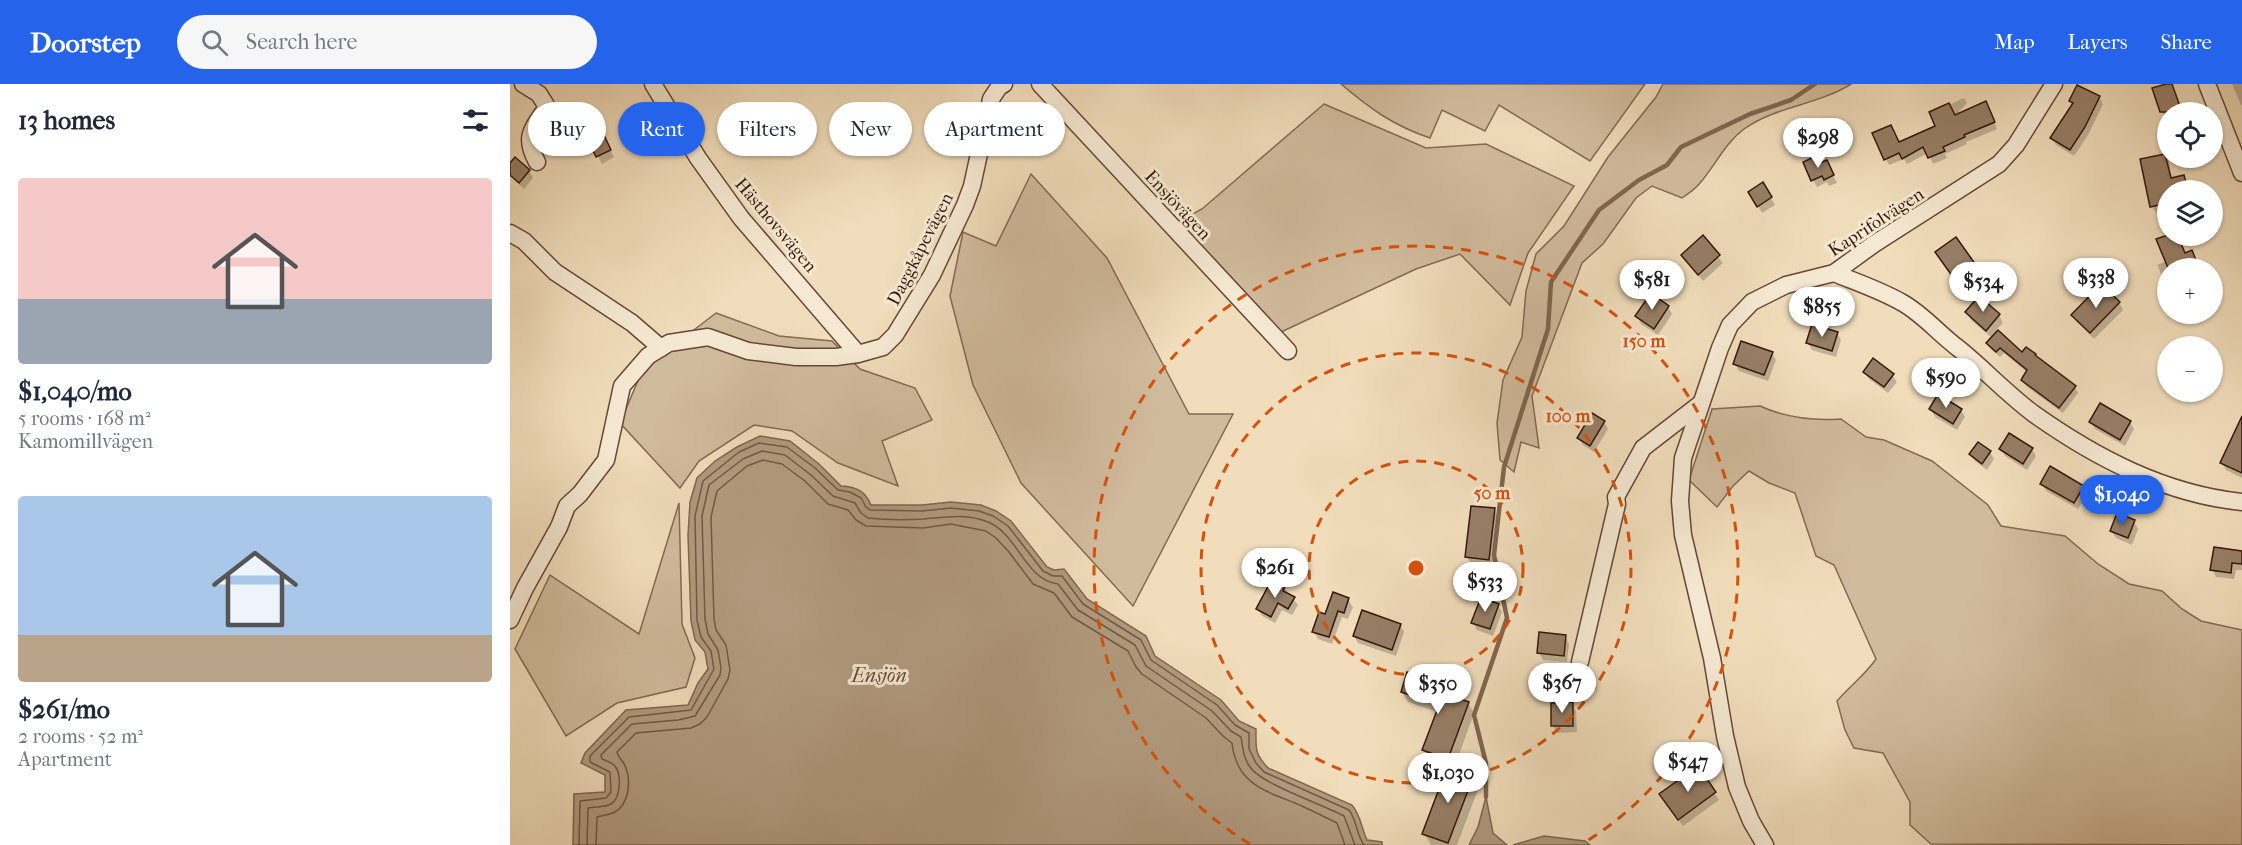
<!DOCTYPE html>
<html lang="en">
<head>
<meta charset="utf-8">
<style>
  body { margin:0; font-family:"IM FELL French Canon",serif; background:#f6f6f7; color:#1f2937; height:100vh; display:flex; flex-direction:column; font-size:22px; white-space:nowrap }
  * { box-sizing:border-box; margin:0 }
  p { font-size:20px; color:#747a83 }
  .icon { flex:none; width:33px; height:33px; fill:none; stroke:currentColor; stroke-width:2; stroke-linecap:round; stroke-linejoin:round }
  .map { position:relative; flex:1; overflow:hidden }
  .sheet { display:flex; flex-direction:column; background:#fff; width:510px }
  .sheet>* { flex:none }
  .hud { position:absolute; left:18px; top:18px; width:570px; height:54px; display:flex; gap:12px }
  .tools { position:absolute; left:1647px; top:18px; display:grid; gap:12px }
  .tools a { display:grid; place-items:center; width:66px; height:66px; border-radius:50%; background:#fff; box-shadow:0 2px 4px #0004; font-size:30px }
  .price { position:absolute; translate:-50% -51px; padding:0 14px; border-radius:21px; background:#fff; color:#222; font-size:20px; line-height:39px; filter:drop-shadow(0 2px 3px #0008) }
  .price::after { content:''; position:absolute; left:50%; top:36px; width:18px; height:14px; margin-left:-9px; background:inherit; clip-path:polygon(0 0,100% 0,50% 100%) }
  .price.current { background:#2563eb; color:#fff }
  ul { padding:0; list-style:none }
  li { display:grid; align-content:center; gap:12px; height:318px; padding:0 18px }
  li span { display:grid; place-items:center; height:186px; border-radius:6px; color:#555 }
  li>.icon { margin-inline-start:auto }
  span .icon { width:108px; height:108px; fill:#fffc; stroke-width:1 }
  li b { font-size:26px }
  h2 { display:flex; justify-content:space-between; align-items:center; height:72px; padding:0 18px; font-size:26px }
  .tag { padding:0 21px; border-radius:27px; background:#fff; box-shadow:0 2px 4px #0004; font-size:21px; line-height:54px }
  .tag.current { background:#2563eb; color:#fff }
  header { display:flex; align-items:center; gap:36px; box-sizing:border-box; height:84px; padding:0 30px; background:#2563eb; color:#fff }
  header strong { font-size:28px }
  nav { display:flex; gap:33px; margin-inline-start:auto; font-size:21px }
  .search { width:420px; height:54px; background:#f6f6f7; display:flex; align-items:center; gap:15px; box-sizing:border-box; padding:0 21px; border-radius:33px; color:#747a83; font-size:22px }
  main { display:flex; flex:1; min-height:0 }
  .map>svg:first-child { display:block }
  .green { fill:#d1bb9d; stroke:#846953; stroke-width:1.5 }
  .water { fill:#b19a7e; stroke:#80664f; stroke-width:1.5 }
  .shadow { fill:#0003 }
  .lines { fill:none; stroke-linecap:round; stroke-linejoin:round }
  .shore { stroke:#745844; stroke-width:1.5 }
  .stream { stroke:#80664f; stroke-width:4.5 }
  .building { fill:#977e66; stroke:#361709; stroke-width:1.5 }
  .minor-casing { stroke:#654836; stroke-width:19 }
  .minor { stroke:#f6e9d3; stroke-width:16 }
  .ring { fill:none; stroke:#d6520c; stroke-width:3; stroke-dasharray:10 8 }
  .labels { text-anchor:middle; stroke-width:6; stroke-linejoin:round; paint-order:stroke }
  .street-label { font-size:18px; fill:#361709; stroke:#f6e9d3 }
  .water-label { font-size:20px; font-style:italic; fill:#674b38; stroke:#f6e9d3 }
  .centre { fill:#d6520c; stroke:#f6e9d3; stroke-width:3 }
  .ring-label { font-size:18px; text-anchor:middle; font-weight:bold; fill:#d6520c; stroke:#f6e9d3; stroke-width:6; stroke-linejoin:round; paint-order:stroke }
</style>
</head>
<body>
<header>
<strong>Doorstep</strong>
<div class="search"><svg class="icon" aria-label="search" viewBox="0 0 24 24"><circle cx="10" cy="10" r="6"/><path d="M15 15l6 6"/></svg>Search here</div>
<nav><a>Map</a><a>Layers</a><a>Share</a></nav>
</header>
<main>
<section class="sheet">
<h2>13 homes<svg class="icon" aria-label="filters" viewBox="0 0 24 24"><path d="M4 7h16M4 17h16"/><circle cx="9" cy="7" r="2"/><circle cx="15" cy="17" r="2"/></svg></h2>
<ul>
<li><span style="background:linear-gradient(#f6c9c9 65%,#9aa5b1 0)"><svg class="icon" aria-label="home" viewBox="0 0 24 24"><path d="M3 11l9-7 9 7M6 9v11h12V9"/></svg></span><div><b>$1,040/mo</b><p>5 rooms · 168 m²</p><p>Kamomillvägen</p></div></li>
<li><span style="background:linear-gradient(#a9c7e8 75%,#b9a48a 0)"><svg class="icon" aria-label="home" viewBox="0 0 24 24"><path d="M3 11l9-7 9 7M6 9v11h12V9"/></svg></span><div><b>$261/mo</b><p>2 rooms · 52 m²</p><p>Apartment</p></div></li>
</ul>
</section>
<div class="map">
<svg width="1732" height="761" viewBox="0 0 1732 761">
  <rect width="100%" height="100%" fill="#f1ddbb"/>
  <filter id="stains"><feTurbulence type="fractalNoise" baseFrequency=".00333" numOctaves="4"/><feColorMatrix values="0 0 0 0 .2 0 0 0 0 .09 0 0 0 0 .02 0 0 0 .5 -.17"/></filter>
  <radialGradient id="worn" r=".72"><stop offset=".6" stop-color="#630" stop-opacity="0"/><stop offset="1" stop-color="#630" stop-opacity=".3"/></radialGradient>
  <!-- green -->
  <g class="green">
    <path d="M831,0H1135L1080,77L989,21L975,47L932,26L920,54C884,42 859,24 831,0Z"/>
    <path d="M1153,0H1341C1308,21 1266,22 1234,45C1215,59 1205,82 1190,99C1185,105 1178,110 1172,114L1142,102L1126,114L1093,160L1072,179L1022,312L1029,364L1011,358L1004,388L990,376L987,339L993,296L1012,253L1016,207L1026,170L1054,142L1098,73L1146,13Z"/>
    <polygon points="814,20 916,64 976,60 1064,102 1018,169 1000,221 950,170 906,185 771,248 668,138 692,125"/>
    <polygon points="521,90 597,174 679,330 723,330 623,522 511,399 463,301 440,212 453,148 486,162"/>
    <polygon points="206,229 269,252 322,257 350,285 405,304 422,336 372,357 388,402 328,379 282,347 244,341 189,377 170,404 110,339 133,285"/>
    <path d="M1250,322C1276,334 1302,337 1331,335L1356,353L1374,356L1422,377L1478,421L1491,442L1555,452L1588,480L1619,500L1652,507L1672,525L1691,537L1732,546V761L1421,760L1400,741V718L1373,669L1344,664L1335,646L1327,617C1340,602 1355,591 1366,575L1324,481L1306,472L1285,409L1259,399L1239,387L1223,402L1207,423L1179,396L1202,325Z"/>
    <polygon points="169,419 172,540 185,574 176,603 107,619 56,652 5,565 40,491 129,550"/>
  </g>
  <!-- water -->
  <g class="water">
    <path d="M250,352L280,357L309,380L331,402C347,403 355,407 361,421H412L441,418L471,421L486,427L501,437L537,483L544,486L554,485L577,515L636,552L645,572L711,616L729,637L746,645C746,664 744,669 758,684L842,721C851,732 851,743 857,756L872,758V761H63L64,710L95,708V691L71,679L75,669L116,626L178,621L188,599L198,585L195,568L185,556L181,537L178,451L180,418L187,394L205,377L227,363Z"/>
    <polygon points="976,713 983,749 997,761 959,761 968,743"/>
    <polygon points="1034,752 1075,757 1080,761 1003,761"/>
  </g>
  <!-- shadow -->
  <g class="shadow">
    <polygon points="1661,0 1672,28 1658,28 1657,40 1644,5"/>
    <polygon points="1722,0 1732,0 1732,22 1731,21"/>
    <polygon points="1589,13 1593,20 1578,51 1564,72 1546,61 1542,54 1563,21 1560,17"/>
    <polygon points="1454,14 1457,19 1445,32 1479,26 1487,45 1456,58 1457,60 1435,70 1437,74 1423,80 1418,69 1397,80 1394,75 1379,81 1376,75 1389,60 1427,42 1421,29"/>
    <polygon points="81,59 97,60 104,73 92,80"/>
    <polygon points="1655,71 1659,78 1662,95 1673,93 1679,106 1658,106 1658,127 1646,129 1642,122"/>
    <polygon points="5,75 19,87 23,94 14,105 0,92 0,82"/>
    <polygon points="1312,80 1320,85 1327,99 1319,102 1317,98 1307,103 1303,96"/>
    <polygon points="1253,100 1265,121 1252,129 1240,109"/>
    <polygon points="1659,152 1667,152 1676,171 1682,168 1689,184 1658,184 1658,205 1647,181 1657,177 1648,156"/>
    <polygon points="1192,153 1213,179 1193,197 1172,171"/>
    <polygon points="1445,155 1469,189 1451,202 1431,175"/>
    <polygon points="1469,214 1489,231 1493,239 1486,246 1512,270 1565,303 1568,309 1553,329 1516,302 1512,296 1518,289 1494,269 1490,273 1481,265 1478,259 1482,254 1461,236 1457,228"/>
    <polygon points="1609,218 1613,226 1584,255 1567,238 1563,231"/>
    <polygon points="1158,223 1162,230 1148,251 1131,240 1127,232"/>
    <polygon points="1327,249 1331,256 1326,273 1302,266 1298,259"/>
    <polygon points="1262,269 1266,276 1258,297 1229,287 1225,280"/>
    <polygon points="1354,288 1382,291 1387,298 1378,309 1359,295"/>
    <polygon points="1421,325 1451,326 1455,333 1447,346 1425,333"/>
    <polygon points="1094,338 1098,345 1084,368 1073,361 1069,354"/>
    <polygon points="1581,338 1620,338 1624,345 1615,362 1585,345"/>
    <polygon points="1732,354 1732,394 1716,386 1712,379"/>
    <polygon points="1469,360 1480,368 1484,375 1477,386 1465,377 1461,370"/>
    <polygon points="1491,365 1522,365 1526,372 1517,386 1495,372"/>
    <polygon points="1532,400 1573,403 1577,410 1568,425 1536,407"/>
    <polygon points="984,426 988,433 982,483 961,480 957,473"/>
    <polygon points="1624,437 1628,445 1622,461 1606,454 1601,447"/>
    <polygon points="1732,468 1732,486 1726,486 1724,495 1706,493 1702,485"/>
    <polygon points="774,503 788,521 782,531 772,526 765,539 752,532 748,525"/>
    <polygon points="838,516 843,523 838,535 832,533 822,560 808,555 804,548 816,532"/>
    <polygon points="988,521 992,528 983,552 967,546 963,538"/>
    <polygon points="890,541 894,548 886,572 848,559 844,552"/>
    <polygon points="1055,552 1059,560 1057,578 1033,576 1029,569"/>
    <polygon points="922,598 928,608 958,619 964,629 944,685 963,692 969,703 947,761 921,761 914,749 939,683 920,676 914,665 928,628 898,618 892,608"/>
    <polygon points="1062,620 1066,627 1067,648 1047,649 1043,642"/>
    <polygon points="1187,684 1209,716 1173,742 1155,718"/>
  </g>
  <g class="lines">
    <!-- shore -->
    <g class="shore">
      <path d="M69,761L70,717L96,714L101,708L100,688L80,678V672L119,633L181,626L204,585L201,567L191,553L187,536L185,432L193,397L229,368L249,359L277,363L305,384L328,406L340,408L351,414L356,423L360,426L412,427L441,424L469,427L483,432L498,442L533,487L543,492H552L573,520L631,556L641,576L707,621L725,641L739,649V665L746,679L754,688L839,726C847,736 846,750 854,761"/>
      <path d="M77,761L78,724C85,722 94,724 101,720C111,714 112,689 104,681C101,678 96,677 92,675L91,671L122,640L168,636L185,632L210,591L211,584L208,566L198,550L195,535L192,432L199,401L233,375L252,367L275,371L301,391L323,412L345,419L351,429L358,434C376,436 396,436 414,435C436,433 456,429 478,438C508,450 515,496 548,500L568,526L625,561L636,582L702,627L721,647L731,653C733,664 733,673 740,683C751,700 812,720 834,732L845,761"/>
      <path d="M86,761L87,733C93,731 99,731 105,728C119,720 121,698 116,684C114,677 108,674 107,668L126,649L181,644L190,640L197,633L218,595L220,586L216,561L206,546L204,535L201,433L207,407L237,382L253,376L272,380L295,397L318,420L338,426L346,436L356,442L413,444L441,440L476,447L486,454L499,468L523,500L544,509L562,533L618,567L626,583L632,590L696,634L713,652L722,659C726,698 752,706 785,719C799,725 813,732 827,739L835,761"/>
    </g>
    <!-- stream -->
    <polyline class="stream" points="976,713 976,679 964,631 997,534 984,471 994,383 1038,245 1041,198 1089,126 1129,96 1157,81 1171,63 1240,30 1281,16 1305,0"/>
  </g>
  <!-- building -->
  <g class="building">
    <polygon points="1656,0 1662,0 1672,28 1650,28 1642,4"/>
    <polygon points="1567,1 1590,12 1575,43 1560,66 1540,54 1563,19 1559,17"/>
    <polygon points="1476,17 1485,38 1454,51 1455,53 1433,63 1435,67 1418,74 1413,63 1392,75 1389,69 1374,76 1362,49 1381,41 1389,58 1425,42 1419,28 1439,19 1445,31"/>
    <polygon points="94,51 101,66 86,73 79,58"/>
    <polygon points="1655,70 1661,94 1674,91 1678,106 1658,106 1658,119 1640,123 1630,75"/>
    <polygon points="1308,71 1312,78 1317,76 1324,91 1314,96 1312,92 1301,97 1293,78"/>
    <polygon points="5,73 20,86 9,99 0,91 0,79"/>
    <polygon points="1253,98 1262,113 1247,123 1238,108"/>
    <polygon points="1193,151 1210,171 1188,191 1171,171"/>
    <polygon points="1655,152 1668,152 1675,169 1682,166 1689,184 1658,184 1646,155"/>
    <polygon points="1446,153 1466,181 1445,196 1425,168"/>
    <polygon points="1591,200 1610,218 1580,249 1561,231"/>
    <polygon points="1141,209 1159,222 1144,245 1125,232"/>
    <polygon points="1469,212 1490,230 1476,247 1455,228"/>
    <polygon points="1302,240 1328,248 1322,267 1296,259"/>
    <polygon points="1488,246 1512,268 1516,263 1526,270 1525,271 1566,302 1549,324 1511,296 1517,286 1490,264 1486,268 1476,259"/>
    <polygon points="1231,257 1263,268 1254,291 1223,280"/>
    <polygon points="1363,274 1384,290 1374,303 1353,288"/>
    <polygon points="1428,310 1452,325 1443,340 1419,325"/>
    <polygon points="1590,319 1621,337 1610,356 1579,338"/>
    <polygon points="1082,329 1095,337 1080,362 1067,354"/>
    <polygon points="1732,332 1732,389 1710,379"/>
    <polygon points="1499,349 1523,364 1513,380 1489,365"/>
    <polygon points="1468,358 1481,367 1472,380 1459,370"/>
    <polygon points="1540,382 1574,402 1564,419 1530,400"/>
    <polygon points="961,422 985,424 979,476 955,473"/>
    <polygon points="1607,429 1625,436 1618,454 1600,447"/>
    <polygon points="1704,463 1732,467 1732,480 1722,479 1721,489 1700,486"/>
    <polygon points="762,495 775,502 773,507 785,513 778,525 768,519 761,533 746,525"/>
    <polygon points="823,508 839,514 834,529 828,527 819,553 802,548 809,528 815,530"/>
    <polygon points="971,513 989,520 980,545 961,539"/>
    <polygon points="852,526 891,540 882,566 843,552"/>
    <polygon points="1029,548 1056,551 1054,572 1027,569"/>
    <polygon points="897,588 923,597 920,604 959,618 938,675 912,666 929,621 891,608"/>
    <polygon points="1063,618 1063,642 1041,642 1041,619"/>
    <polygon points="938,681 964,691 938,759 912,750"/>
    <polygon points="1188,682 1206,708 1168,736 1149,710"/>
  </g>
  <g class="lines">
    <!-- minor casing -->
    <g class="minor-casing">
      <g id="minor">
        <path d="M13,0L29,10L37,23C22,46 13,52 27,78"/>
        <polyline points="143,0 188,74 231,134 348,270"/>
        <polyline points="530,0 778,267"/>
        <polyline points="1697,0 1732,89"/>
        <polyline points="0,149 14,157 45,188 122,239 151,264"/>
        <path d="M1324,189C1346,198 1370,206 1391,218C1412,229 1429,250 1448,264C1474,285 1497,310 1524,330C1586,374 1655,410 1732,418"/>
        <polyline points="0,536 15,504 49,443 57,422 70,410 96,376 112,302 138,272 159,259 198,253 238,267 286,273 326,273 348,270 373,263 385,251 422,191 455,121 462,102 481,15 489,3 494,0"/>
        <polyline points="1070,578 1107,420 1106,413 1133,364 1190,320"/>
        <polyline points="1255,761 1241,737 1227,703 1215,652 1202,574 1173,451 1170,417 1173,374 1210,264 1220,241 1242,218 1276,201 1324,189 1364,160 1489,80 1506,61 1544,0"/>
      </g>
    </g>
    <!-- minor -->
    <use href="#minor" class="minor"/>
  </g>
  <!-- distance rings -->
  <g class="ring">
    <circle cx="906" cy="484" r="107"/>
    <circle cx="906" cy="484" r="215"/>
    <path d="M740 760A322 322 0 1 1 1072 760"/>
  </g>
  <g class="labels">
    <!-- street labels -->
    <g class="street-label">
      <text transform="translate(668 121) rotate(47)" y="6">Ensjövägen</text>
      <text transform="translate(1366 138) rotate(-33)" y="6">Kaprifolvägen</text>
      <text transform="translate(266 141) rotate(50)" y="6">Hästhovsvägen</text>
      <text transform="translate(410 165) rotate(-63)" y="6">Daggkåpevägen</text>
    </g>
    <!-- water labels -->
    <g class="water-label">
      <text x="369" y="598">Ensjön</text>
    </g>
  </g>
  <circle cx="906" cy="484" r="9" class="centre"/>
  <g class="ring-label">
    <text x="1134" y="263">150 m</text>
    <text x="1058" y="338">100 m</text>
    <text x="982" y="415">50 m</text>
  </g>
  <rect width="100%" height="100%" filter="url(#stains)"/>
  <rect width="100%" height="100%" fill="url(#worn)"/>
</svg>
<div class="tools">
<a><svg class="icon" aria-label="locate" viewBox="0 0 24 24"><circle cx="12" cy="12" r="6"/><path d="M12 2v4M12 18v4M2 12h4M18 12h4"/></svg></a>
<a><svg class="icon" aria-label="layers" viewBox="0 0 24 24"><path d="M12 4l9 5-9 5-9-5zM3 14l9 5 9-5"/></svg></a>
<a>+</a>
<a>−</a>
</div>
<b class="price" style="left:1308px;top:85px">$298</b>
<b class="price" style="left:1586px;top:225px">$338</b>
<b class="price" style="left:1142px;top:227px">$581</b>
<b class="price" style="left:1473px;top:229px">$534</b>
<b class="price" style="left:1312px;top:254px">$855</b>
<b class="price" style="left:1436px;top:325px">$590</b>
<b class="price current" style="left:1612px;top:442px">$1,040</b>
<b class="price" style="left:765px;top:515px">$261</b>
<b class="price" style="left:975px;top:529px">$533</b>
<b class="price" style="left:1052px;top:630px">$367</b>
<b class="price" style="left:928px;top:631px">$350</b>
<b class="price" style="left:1178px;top:709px">$547</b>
<b class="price" style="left:938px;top:720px">$1,030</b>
<div class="hud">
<a class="tag">Buy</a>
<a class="tag current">Rent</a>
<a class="tag">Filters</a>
<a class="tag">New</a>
<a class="tag">Apartment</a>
</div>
</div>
</main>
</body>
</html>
